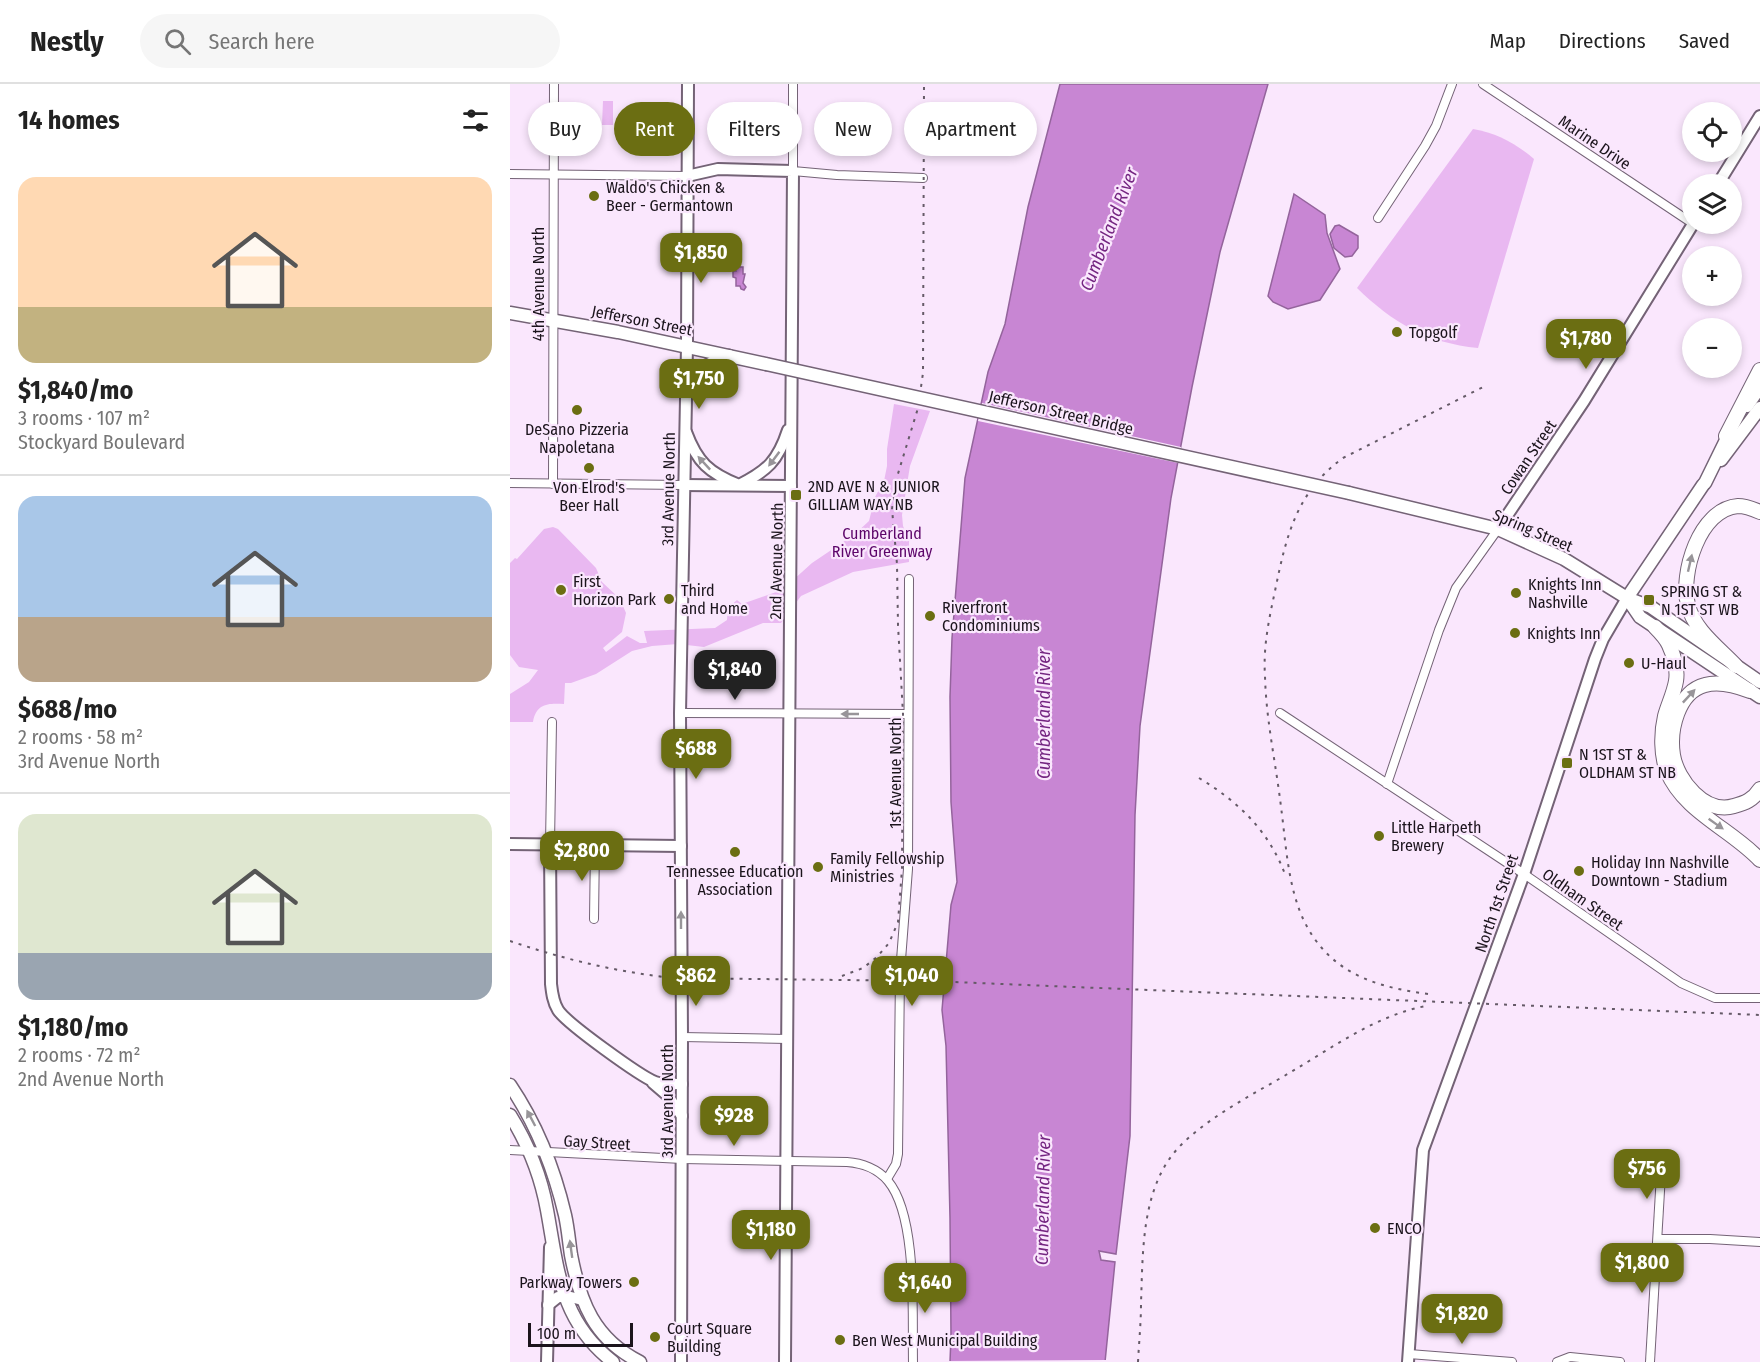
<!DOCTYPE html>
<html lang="en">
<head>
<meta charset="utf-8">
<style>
  body { margin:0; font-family:"Fira Sans Condensed",sans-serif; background:#f6f6f6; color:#222; height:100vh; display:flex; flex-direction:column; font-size:22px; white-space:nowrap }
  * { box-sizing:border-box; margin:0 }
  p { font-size:20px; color:#767676 }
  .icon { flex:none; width:33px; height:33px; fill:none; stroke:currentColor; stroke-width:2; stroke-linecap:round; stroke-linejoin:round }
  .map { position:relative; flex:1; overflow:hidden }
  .sheet { display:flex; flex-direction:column; background:#fff; width:510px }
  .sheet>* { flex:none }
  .banner { position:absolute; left:18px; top:18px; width:570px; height:54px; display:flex; gap:12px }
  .tools { position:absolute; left:1172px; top:18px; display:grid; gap:12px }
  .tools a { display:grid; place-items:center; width:60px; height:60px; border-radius:50%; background:#fff; box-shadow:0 3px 9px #0003; font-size:30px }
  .scale { position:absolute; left:18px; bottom:15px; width:105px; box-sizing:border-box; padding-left:6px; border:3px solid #1b141c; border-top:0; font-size:16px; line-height:21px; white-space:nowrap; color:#1b141c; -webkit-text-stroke:4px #fae7fd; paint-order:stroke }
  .price { position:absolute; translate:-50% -51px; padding:0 14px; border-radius:12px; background:#6b6e12; color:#fff; font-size:20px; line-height:39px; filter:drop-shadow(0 2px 3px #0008) }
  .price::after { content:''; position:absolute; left:50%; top:36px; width:18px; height:14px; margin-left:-9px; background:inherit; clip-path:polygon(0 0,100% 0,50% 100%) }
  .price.current { background:#222; color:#fff }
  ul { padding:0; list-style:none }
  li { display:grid; align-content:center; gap:12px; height:318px; padding:0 18px }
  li+li { border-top:2px solid #e0e0e0 }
  li span { display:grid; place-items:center; height:186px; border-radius:18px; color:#555 }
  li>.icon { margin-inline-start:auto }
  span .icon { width:108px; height:108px; fill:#fffc; stroke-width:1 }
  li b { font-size:26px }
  h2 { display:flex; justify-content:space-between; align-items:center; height:72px; padding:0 18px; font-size:26px }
  .pill { padding:0 21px; border-radius:27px; background:#fff; box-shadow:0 3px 9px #0003; font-size:21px; line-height:54px }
  .pill.current { background:#6b6e12; color:#fff }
  header { display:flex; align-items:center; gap:36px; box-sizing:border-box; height:84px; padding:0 30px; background:#fff; border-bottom:2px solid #e0e0e0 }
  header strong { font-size:28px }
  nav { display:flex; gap:33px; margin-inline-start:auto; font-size:21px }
  .search { width:420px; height:54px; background:#f6f6f6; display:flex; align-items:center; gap:15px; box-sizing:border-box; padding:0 21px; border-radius:33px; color:#767676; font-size:22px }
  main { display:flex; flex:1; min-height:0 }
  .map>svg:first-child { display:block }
  .green { fill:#e9b8f1 }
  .water { fill:#c886d3; stroke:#94649c; stroke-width:1.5 }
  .pier { fill:#fae7fd }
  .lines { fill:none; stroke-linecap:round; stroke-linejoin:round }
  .street-casing { stroke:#746376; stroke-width:10 }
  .secondary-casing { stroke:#746376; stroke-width:14 }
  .primary-casing { stroke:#746376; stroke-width:15 }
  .highway-casing { stroke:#746376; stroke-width:16 }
  .street { stroke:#fff; stroke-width:8 }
  .secondary { stroke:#fff; stroke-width:10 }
  .primary { stroke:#fff; stroke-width:12 }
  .highway { stroke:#fff; stroke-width:14 }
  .rail { stroke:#655a67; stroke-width:2; stroke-dasharray:3 6; stroke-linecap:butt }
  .primary-bridge-casing { stroke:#746376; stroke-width:15; stroke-linecap:butt }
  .primary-bridge { stroke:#fff; stroke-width:12 }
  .oneway { fill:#989599 }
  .poi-dot { fill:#6b6e12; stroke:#fae7fd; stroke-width:2 }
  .labels { text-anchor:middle; stroke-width:4.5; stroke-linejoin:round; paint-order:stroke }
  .street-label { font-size:16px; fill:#1b141c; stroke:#fae7fd }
  .poi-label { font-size:16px; fill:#1b141c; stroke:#fae7fd; text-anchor:start }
  .park-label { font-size:16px; fill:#5d066a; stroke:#fae7fd }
  .water-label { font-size:18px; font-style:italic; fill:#742581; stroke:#fae7fd }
</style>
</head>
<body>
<header>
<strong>Nestly</strong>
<div class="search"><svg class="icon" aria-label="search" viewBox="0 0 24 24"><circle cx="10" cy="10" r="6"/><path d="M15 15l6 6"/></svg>Search here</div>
<nav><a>Map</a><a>Directions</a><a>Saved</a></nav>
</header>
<main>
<section class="sheet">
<h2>14 homes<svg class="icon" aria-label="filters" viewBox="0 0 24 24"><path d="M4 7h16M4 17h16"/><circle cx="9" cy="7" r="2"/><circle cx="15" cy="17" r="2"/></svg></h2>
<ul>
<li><span style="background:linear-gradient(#ffd9b3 70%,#c2b280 0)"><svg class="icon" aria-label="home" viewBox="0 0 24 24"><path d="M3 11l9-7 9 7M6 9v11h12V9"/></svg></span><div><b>$1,840/mo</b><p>3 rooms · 107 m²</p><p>Stockyard Boulevard</p></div></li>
<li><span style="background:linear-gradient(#a9c7e8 65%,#b9a48a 0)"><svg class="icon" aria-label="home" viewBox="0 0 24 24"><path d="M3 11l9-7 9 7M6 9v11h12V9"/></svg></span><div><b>$688/mo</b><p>2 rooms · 58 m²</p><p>3rd Avenue North</p></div></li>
<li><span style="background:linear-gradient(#dfe7d0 75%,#9aa5b1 0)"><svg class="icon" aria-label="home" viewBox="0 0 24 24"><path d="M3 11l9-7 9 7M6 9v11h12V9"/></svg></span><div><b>$1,180/mo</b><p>2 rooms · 72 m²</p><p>2nd Avenue North</p></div></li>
</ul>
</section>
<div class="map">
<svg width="1250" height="1278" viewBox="0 0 1250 1278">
  <rect width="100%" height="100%" fill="#fae7fd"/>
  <!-- green -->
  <g class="green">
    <polygon points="93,17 103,17 103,41 92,41"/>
    <path d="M963,45C987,49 1005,59 1024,75L968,264C917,259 883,239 847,204Z"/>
    <path d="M384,320L420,327L400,382L392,431L393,442L399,456V478L343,488L291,512L271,539H253L194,563L168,560L142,562L122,567L86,590L61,599H55L54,620C39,619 26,619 23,638H0V610L19,598L28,586L9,583L0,571V479L5,474L7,475L34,445L43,443L48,445L86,484L92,498L110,515L116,529L112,548L93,564L96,568L117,552L130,559H137L134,547L205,544L217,536L218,524L227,516L232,520L272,506L302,479L345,450L359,437L365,413L374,397L377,382V365Z"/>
  </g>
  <!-- water -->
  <g class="water">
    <polygon points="550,0 758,0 710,168 682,303 661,414 630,642 625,731 620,1052 606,1170 589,1167 591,1176 605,1178 595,1278 440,1278 441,1252 440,1134 436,962 432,926 441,821 447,798 441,718 440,613 442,554 455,394 478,288 495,240 518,123"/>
    <polygon points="784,110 815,131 817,149 830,185 810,216 778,225 763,218 758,212"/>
    <polygon points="829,141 848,152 848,164 842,172 835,173 824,164 820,150 825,142"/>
    <polygon points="227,178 230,183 233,183 233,190 235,190 233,199 236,203 234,206 231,205 230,202 226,202 226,194 223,193 223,187 226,187 223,181"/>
  </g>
  <!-- pier -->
  <g class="pier">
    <polygon points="472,319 671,363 668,379 468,337"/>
    <polygon points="598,1276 598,1278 437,1278 437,1277"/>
  </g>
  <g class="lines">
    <!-- street casing -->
    <g class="street-casing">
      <g id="street">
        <polyline points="283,0 283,87 327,91 413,94"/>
        <polyline points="973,0 1182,139"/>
        <polyline points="0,90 177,92"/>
        <polyline points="868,134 915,62 926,42 942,0"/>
        <polyline points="0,399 173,401"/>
        <polyline points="43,400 44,0"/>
        <polyline points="170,629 398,630"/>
        <polyline points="770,629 1014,790 1171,899 1205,914 1250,914"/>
        <polyline points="877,700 929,546 946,504 988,445"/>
        <polyline points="40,760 42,638"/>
        <polyline points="84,835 85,761"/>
        <polyline points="172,953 278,955"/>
        <path d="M0,1066L172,1075L337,1078C352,1079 368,1085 378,1097C408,1133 402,1232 403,1278"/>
        <polyline points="377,1095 386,1080 388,1070 390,889 398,785 399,495"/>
        <polyline points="1148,1155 1200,1155 1250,1158"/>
        <polyline points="899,1270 1002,1278"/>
        <polyline points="1047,1278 1060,1273 1110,1278"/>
        <polyline points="1140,1278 1151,1090"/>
      </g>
    </g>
    <!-- secondary casing -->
    <g class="secondary-casing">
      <g id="secondary">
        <polyline points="177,92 208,85 283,87 275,1278"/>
        <polyline points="1208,100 1250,32"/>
        <path d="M176,348C187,378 199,389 229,401C257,387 268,377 278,346"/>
        <polyline points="173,401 281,402"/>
        <polyline points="988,445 1074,317 1183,140"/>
        <polyline points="0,760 171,762"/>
        <path d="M40,760L41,900C42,909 43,918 48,926C56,939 130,992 145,998C153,1001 163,1000 172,1000"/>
        <polyline points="143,999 157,1011 172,1032"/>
        <polyline points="38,1221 48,1213 61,1213 72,1216"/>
        <polyline points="37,1278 40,1163"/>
        <polyline points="171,1278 172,953 170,629 177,262 178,0"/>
        <polyline points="898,1278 913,1066 1014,790 1085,575 1093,555 1117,514"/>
      </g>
    </g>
    <!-- primary casing -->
    <g class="primary-casing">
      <g id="primary">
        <polyline points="0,229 108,248 256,280"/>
        <path d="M175,308C187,284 195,281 219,272"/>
        <polyline points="1237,322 1250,303"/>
        <polyline points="1211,376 1250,324"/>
        <polyline points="1195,399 1221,346"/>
        <polyline points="839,409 988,445 1054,475 1117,514 1141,523 1250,598"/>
        <polyline points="1117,514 1130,533 1250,613"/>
        <polyline points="1117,514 1193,401"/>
        <path d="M0,1001C27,1041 44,1084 55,1131C58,1144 59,1158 61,1171C70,1218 84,1255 130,1278"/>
        <path d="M0,1031C18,1060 31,1092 37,1126C48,1186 50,1237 103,1278"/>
      </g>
    </g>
    <!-- highway casing -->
    <g class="highway-casing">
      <g id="highway">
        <polyline points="1216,352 1250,286"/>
        <path d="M1145,543C1150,548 1156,554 1159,561C1164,572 1168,585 1166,597C1164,609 1158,621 1155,632C1151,649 1151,671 1157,687C1174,728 1221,745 1250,776"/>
        <path d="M1226,582C1209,564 1184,546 1178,521C1170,490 1189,425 1228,422C1235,422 1243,425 1250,428"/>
        <path d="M1240,607C1227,602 1209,597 1195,601C1168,608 1159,646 1163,671C1167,696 1195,731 1224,722C1235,719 1243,716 1250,705"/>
      </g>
    </g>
    <!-- street -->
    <use href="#street" class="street"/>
    <!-- secondary -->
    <use href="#secondary" class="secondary"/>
    <!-- primary -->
    <use href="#primary" class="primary"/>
    <!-- highway -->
    <use href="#highway" class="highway"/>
    <!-- rail -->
    <g class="rail">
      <path d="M689,694C729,718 760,748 776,793"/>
      <path d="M0,857C53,875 107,888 163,894L418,897L1250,931"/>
      <polyline points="332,892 353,884 367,873 379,859 388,838 392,785 393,630 388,541 387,480 382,425 387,393 408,324 413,289 414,0"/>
      <path d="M918,910C873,904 831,893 804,854C778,817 777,767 771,723C766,680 756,636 755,592C753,563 759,535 765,507C776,453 786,408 833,374L977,301"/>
      <path d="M628,1278C629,1258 631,1239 631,1219C633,1166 631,1100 672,1060C704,1029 748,1008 786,985C826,961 868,931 916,922"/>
    </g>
    <!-- primary-bridge casing -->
    <g class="primary-bridge-casing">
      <polyline id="primary-bridge" points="256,280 839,409"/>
    </g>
    <!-- primary-bridge -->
    <use href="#primary-bridge" class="primary-bridge"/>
  </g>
  <!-- one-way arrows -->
  <defs><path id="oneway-solid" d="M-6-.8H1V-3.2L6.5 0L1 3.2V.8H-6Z" transform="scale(1.5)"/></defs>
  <g class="oneway">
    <use href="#oneway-solid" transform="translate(264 375) rotate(127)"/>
    <use href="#oneway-solid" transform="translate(194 379) rotate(-133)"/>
    <use href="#oneway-solid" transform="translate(1180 479) rotate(-77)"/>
    <use href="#oneway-solid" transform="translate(1179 612) rotate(-47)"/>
    <use href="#oneway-solid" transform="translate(340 630) rotate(-180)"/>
    <use href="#oneway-solid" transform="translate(1206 740) rotate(35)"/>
    <use href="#oneway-solid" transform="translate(171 836) rotate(-90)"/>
    <use href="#oneway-solid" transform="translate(21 1034) rotate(-118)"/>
    <use href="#oneway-solid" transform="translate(61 1165) rotate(-98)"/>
  </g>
  <!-- markers -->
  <g class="poi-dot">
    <circle cx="84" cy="112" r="6"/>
    <circle cx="887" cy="248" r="6"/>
    <circle cx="67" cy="326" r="6"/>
    <circle cx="79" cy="384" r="6"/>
    <rect x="280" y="405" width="12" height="12" rx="3"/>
    <circle cx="51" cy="506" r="6"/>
    <circle cx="1006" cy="509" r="6"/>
    <circle cx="159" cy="515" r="6"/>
    <rect x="1133" y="510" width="12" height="12" rx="3"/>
    <circle cx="420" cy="532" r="6"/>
    <circle cx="1005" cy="549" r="6"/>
    <circle cx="1119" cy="579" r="6"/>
    <rect x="1051" y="673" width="12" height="12" rx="3"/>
    <circle cx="869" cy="752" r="6"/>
    <circle cx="225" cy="768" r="6"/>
    <circle cx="308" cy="783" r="6"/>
    <circle cx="1069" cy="787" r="6"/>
    <circle cx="865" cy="1144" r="6"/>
    <circle cx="124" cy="1198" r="6"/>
    <circle cx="145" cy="1253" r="6"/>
    <circle cx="330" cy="1256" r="6"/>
  </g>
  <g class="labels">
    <!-- street labels -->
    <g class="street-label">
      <text transform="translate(1085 58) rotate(34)" y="6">Marine Drive</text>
      <text transform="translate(28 200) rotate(-90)" y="6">4th Avenue North</text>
      <text transform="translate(132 236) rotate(11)" y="6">Jefferson Street</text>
      <text transform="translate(551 328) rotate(13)" y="6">Jefferson Street Bridge</text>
      <text transform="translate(1018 373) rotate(-56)" y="6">Cowan Street</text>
      <text transform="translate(158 405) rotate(-89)" y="6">3rd Avenue North</text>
      <text transform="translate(1023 446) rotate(23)" y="6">Spring Street</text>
      <text transform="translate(266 477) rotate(-89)" y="6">2nd Avenue North</text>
      <text transform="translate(385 689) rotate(-90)" y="6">1st Avenue North</text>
      <text transform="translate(1073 815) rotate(35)" y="6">Oldham Street</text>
      <text transform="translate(986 819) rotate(-71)" y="6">North 1st Street</text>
      <text transform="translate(157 1017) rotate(-90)" y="6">3rd Avenue North</text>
      <text transform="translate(87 1058) rotate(3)" y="6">Gay Street</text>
    </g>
    <!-- poi labels -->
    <g class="poi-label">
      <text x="96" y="109">Waldo's Chicken &amp;<tspan x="96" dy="18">Beer - Germantown</tspan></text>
      <text x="899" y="254">Topgolf</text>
      <text x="67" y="351" text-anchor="middle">DeSano Pizzeria<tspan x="67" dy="18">Napoletana</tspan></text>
      <text x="298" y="408">2ND AVE N &amp; JUNIOR<tspan x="298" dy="18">GILLIAM WAY NB</tspan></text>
      <text x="79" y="409" text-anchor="middle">Von Elrod's<tspan x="79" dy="18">Beer Hall</tspan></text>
      <text x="63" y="503">First<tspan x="63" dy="18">Horizon Park</tspan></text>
      <text x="1018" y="506">Knights Inn<tspan x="1018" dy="18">Nashville</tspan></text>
      <text x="171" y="512">Third<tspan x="171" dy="18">and Home</tspan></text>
      <text x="1151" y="513">SPRING ST &amp;<tspan x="1151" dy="18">N 1ST ST WB</tspan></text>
      <text x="432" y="529">Riverfront<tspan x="432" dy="18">Condominiums</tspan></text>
      <text x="1017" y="555">Knights Inn</text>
      <text x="1131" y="585">U-Haul</text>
      <text x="1069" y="676">N 1ST ST &amp;<tspan x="1069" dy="18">OLDHAM ST NB</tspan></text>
      <text x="881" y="749">Little Harpeth<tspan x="881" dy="18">Brewery</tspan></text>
      <text x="320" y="780">Family Fellowship<tspan x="320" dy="18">Ministries</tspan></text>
      <text x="1081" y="784">Holiday Inn Nashville<tspan x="1081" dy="18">Downtown - Stadium</tspan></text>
      <text x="225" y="793" text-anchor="middle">Tennessee Education<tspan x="225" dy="18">Association</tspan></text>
      <text x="877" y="1150">ENCO</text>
      <text x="112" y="1204" text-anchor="end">Parkway Towers</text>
      <text x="157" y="1250">Court Square<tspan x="157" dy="18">Building</tspan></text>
      <text x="342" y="1262">Ben West Municipal Building</text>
    </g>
    <!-- park labels -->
    <g class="park-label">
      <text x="372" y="455">Cumberland<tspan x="372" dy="18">River Greenway</tspan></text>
    </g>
    <!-- water labels -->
    <g class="water-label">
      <text transform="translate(599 145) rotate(-69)" y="6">Cumberland River</text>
      <text transform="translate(534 630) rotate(-90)" y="6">Cumberland River</text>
      <text transform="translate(533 1116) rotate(-89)" y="6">Cumberland River</text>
    </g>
  </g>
</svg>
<div class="tools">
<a><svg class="icon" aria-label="locate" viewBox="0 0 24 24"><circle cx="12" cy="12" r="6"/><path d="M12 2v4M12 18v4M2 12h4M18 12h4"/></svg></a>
<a><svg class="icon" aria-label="layers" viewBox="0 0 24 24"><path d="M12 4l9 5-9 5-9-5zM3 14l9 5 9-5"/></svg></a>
<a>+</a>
<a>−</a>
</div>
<div class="scale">100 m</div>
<b class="price" style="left:191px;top:200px">$1,850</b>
<b class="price" style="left:1076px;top:286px">$1,780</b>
<b class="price" style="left:189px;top:326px">$1,750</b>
<b class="price current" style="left:225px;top:617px">$1,840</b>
<b class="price" style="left:186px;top:696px">$688</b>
<b class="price" style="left:72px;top:798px">$2,800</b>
<b class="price" style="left:186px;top:923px">$862</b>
<b class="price" style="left:402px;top:923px">$1,040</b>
<b class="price" style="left:224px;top:1063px">$928</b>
<b class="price" style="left:1137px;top:1116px">$756</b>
<b class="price" style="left:261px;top:1177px">$1,180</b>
<b class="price" style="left:1132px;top:1210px">$1,800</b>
<b class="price" style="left:415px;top:1230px">$1,640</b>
<b class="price" style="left:952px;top:1261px">$1,820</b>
<div class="banner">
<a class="pill">Buy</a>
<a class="pill current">Rent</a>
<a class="pill">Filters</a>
<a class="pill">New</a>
<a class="pill">Apartment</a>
</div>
</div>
</main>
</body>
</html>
